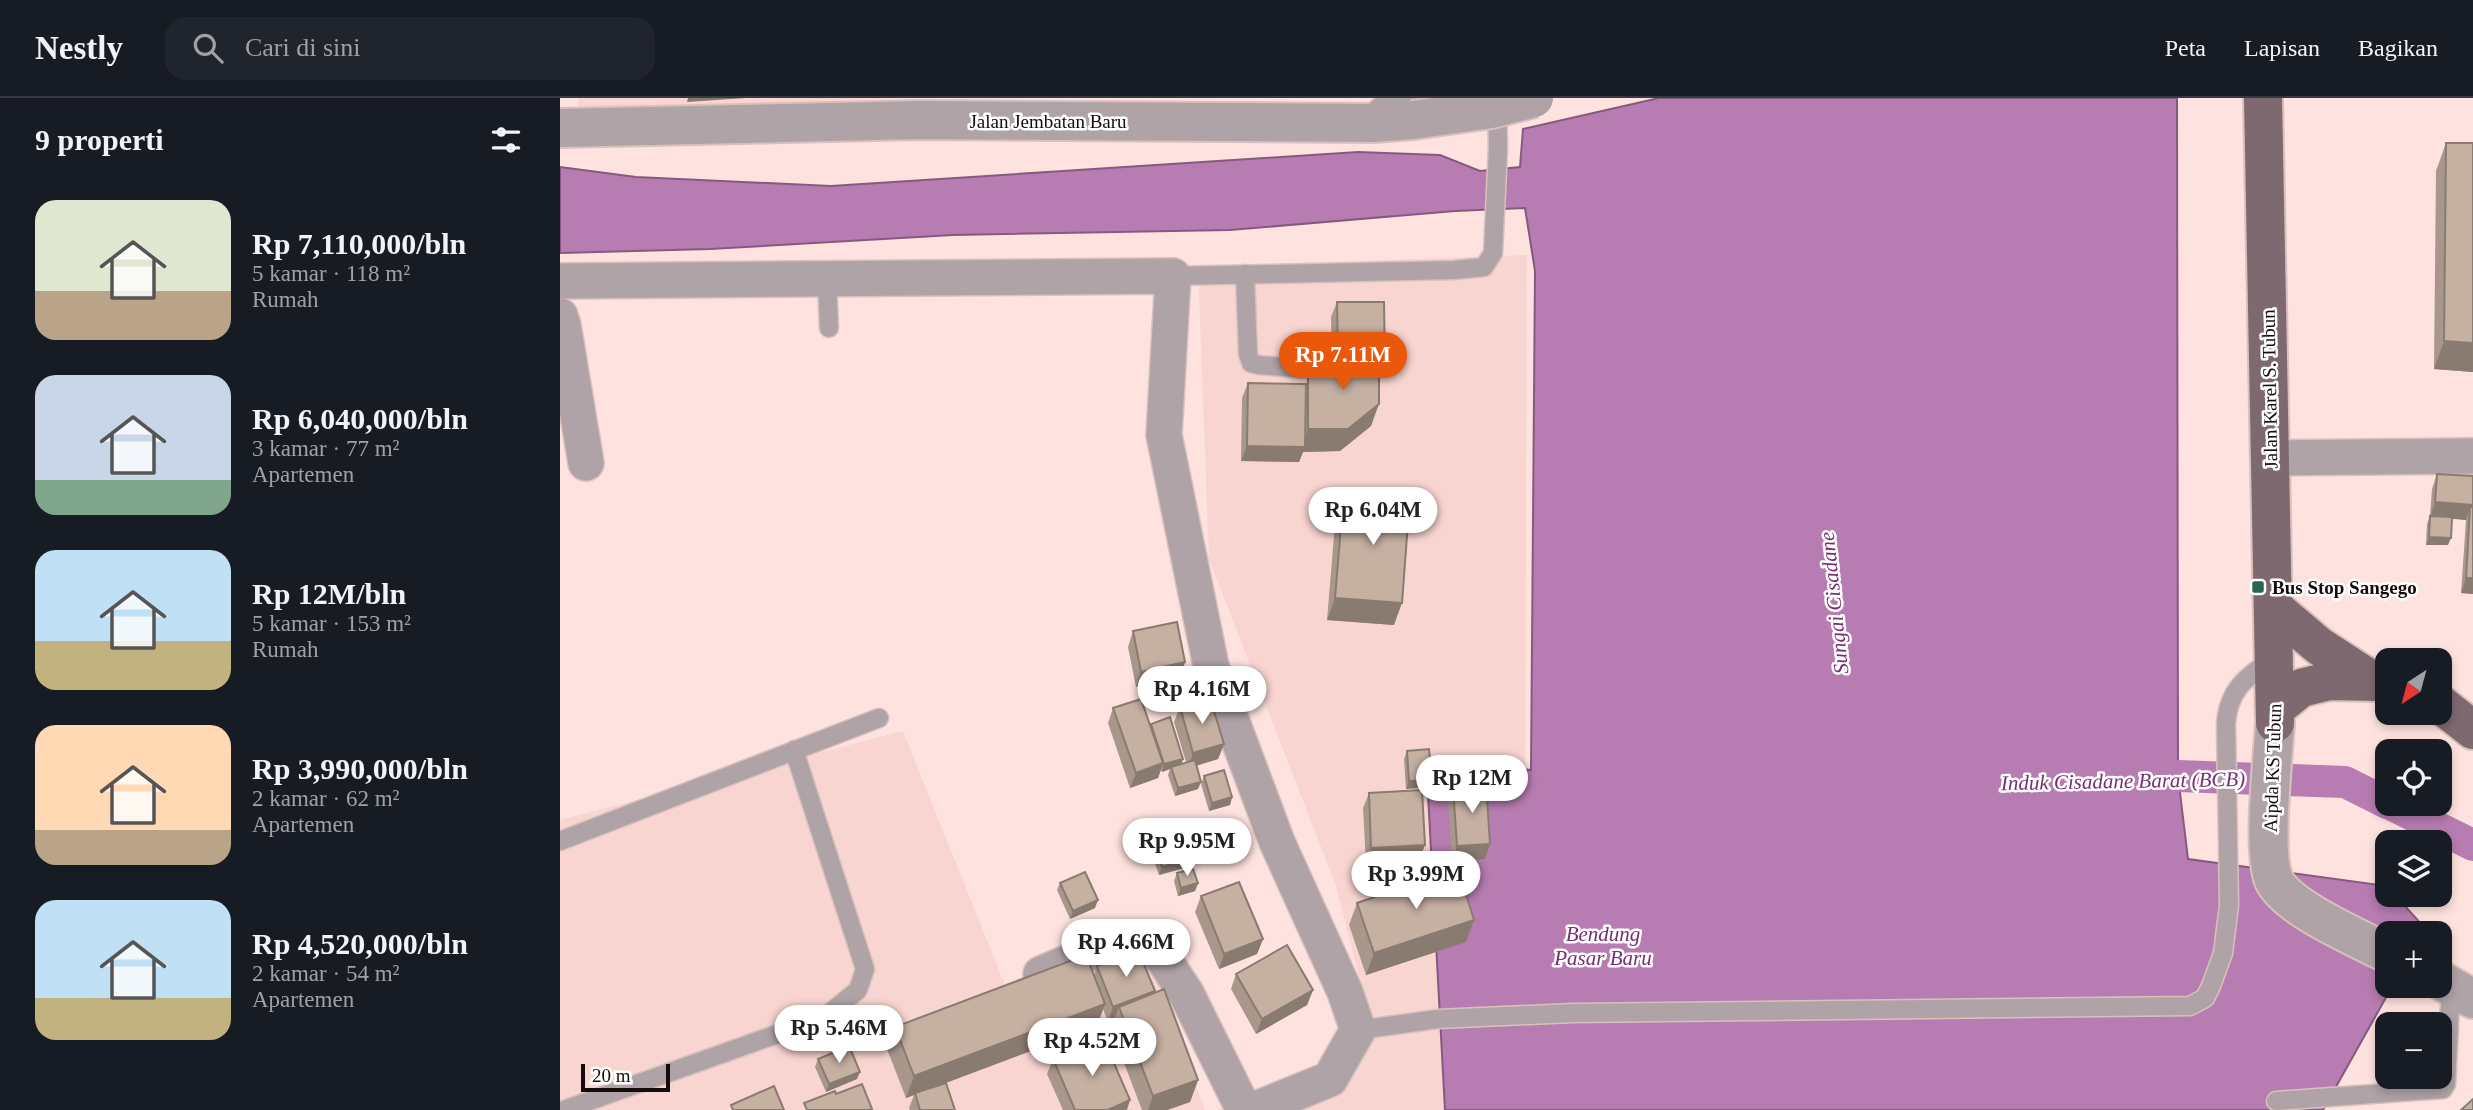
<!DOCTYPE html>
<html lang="id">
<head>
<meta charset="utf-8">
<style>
  body { margin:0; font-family:Georgia,serif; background:#20242c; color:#f1f3f6; height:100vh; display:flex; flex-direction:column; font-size:26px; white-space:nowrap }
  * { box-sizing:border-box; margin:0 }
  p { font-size:23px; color:#9ea1a6 }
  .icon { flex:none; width:38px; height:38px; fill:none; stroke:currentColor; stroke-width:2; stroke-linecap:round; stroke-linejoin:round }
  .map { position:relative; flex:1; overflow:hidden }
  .side { display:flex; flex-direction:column; background:#171b24; width:560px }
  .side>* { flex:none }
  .needle { width:46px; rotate:216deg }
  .controls { position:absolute; left:1815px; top:550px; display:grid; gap:14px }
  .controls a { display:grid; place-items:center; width:77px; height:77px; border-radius:14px; background:#171b24; box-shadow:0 4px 10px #0003; font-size:35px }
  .scale { position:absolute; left:21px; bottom:18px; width:89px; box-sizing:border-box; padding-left:7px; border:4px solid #140b0a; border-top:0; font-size:19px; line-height:24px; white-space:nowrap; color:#140b0a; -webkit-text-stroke:5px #fff; paint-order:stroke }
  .price { position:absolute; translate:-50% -60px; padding:0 16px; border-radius:24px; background:#fff; color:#222; font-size:23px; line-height:46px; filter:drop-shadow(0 2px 4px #0008) }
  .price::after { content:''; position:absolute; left:50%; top:42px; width:21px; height:16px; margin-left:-10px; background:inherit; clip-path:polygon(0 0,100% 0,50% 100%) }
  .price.active { background:#ea580c; color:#fff }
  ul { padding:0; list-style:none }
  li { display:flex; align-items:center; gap:21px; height:175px; padding:0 35px }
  li span { display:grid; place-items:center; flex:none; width:196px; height:140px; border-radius:21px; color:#555 }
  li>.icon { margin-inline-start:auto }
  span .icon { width:84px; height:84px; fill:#fffc; stroke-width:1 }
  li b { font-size:30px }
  h2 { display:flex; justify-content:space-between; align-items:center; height:84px; padding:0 35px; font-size:30px }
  header { display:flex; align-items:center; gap:42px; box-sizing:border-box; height:98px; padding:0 35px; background:#171b24; border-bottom:2px solid #363941 }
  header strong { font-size:33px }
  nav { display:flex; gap:38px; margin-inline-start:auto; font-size:24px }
  .search { width:490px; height:63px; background:#20242c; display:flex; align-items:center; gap:18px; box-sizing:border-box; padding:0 24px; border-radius:21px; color:#9ea1a6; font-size:26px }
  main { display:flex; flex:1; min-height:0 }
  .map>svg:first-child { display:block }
  .built { fill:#f9d5d1 }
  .water { fill:#b77cb1; stroke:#865a7f; stroke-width:2 }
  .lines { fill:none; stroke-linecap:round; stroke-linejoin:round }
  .canal { stroke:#b77cb1; stroke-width:32 }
  .service-casing { stroke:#d9c0bd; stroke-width:21 }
  .minor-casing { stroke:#d9c0bd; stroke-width:38 }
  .tertiary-casing { stroke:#d9c0bd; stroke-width:42 }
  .primary-casing { stroke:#d9c0bd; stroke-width:42 }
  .service { stroke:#afa3a7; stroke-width:18 }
  .minor { stroke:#afa3a7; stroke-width:35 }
  .tertiary { stroke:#afa3a7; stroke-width:38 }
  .primary { stroke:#7d696f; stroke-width:38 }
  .tertiary-bridge-casing { stroke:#d9c0bd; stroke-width:42; stroke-linecap:butt }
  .tertiary-bridge { stroke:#afa3a7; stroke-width:38 }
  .wall { fill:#a9978b }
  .shaded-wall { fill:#8a7b71 }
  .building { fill:#c5b0a2; stroke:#8a7b71; stroke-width:2 }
  .poi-dot { fill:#286550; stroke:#fff; stroke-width:2.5 }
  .labels { text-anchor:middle; stroke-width:5; stroke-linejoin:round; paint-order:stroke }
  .street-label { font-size:19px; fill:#140b0a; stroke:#fff }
  .poi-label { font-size:19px; font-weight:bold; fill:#140b0a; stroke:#fff; text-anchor:start }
  .water-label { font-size:21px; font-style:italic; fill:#752e71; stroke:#fff }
</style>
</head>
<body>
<header>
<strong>Nestly</strong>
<div class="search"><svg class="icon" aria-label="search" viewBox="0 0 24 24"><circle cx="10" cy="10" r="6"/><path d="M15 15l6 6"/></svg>Cari di sini</div>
<nav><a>Peta</a><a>Lapisan</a><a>Bagikan</a></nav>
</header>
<main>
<section class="side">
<h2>9 properti<svg class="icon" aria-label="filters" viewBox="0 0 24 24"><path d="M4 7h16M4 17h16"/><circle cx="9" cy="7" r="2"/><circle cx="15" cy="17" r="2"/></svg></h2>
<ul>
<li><span style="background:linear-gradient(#dfe7d0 65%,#b9a48a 0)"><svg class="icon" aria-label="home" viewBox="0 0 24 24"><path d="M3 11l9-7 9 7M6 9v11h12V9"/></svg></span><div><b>Rp 7,110,000/bln</b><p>5 kamar · 118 m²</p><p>Rumah</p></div></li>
<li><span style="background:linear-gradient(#c9d6e8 75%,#7fa58c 0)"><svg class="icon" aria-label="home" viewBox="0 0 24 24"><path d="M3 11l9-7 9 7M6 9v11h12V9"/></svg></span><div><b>Rp 6,040,000/bln</b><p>3 kamar · 77 m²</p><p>Apartemen</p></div></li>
<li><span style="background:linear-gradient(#bfe0f5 65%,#c2b280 0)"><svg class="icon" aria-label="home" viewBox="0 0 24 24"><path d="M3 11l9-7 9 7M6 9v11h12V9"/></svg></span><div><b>Rp 12M/bln</b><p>5 kamar · 153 m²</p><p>Rumah</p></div></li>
<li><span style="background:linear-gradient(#ffd9b3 75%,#b9a48a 0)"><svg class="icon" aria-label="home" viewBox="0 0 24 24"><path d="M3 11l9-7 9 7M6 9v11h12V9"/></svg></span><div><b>Rp 3,990,000/bln</b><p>2 kamar · 62 m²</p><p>Apartemen</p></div></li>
<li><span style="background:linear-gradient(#bfe0f5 70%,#c2b280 0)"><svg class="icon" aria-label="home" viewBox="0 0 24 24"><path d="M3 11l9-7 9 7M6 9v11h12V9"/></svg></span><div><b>Rp 4,520,000/bln</b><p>2 kamar · 54 m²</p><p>Apartemen</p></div></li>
</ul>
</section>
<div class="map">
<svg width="1913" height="1012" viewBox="0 0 1913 1012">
  <rect width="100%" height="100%" fill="#fee2df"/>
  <!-- built -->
  <g class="built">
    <polygon points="18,0 336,0 19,15"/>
    <polygon points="967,157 965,719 994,1012 658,1012 815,941 775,785 649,461 638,169"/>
    <polygon points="343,633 445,887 575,825 645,1012 0,1012 0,722"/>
  </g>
  <!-- water -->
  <polygon class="water" points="1099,0 1617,0 1618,678 1628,761 1827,788 1827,796 1834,796 1865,830 1862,835 1827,835 1827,887 1833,887 1763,1012 885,1012 866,659 971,672 975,173 965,110 895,113 670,132 393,137 150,151 0,155 0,69 76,79 271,88 798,54 880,57 920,73 960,69 963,31"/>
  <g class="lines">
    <!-- canal -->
    <g class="canal">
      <polyline points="1576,680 1618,678 1785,684 1827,705"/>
      <polyline points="1828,705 1913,747"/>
    </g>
    <!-- service casing -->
    <g class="service-casing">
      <g id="service">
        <polyline points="685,176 688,256 691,265 699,267 747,271"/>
        <polyline points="613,178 895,172 924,169 933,155 938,50 937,7"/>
        <polyline points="267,182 269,230"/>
        <polyline points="0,743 319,620"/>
        <path d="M798,932L878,921L1013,915L1630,908L1645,900L1651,888L1663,855L1669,807L1666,625C1669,590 1687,579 1714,560"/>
        <polyline points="1716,1003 1883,991 1886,986 1891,887"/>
        <polyline points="4,1012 265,919 298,892 305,871 234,652"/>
      </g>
    </g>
    <!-- minor casing -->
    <g class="minor-casing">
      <g id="minor">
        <polyline points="813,25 839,4 849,0"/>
        <polyline points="0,183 613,178 604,337 651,568 717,744 785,894 798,932 770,981 694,1012"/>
        <polyline points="0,218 3,227 26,365"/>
        <polyline points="1710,360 1913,358"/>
        <polyline points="481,876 549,847 570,842 592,848 604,862 626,895 684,1012"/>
      </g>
    </g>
    <!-- tertiary casing -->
    <g class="tertiary-casing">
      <g id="tertiary">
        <polyline points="0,30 360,22 813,25 853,22"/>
        <path d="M1715,625C1713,659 1702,754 1714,782C1727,810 1798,840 1827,855"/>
        <polyline points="1880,882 1913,901"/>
      </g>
    </g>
    <!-- primary casing -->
    <g class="primary-casing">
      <g id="primary">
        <polyline points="1703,0 1715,625"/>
        <polyline points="1713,509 1759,548 1813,583"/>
        <polyline points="1880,606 1913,632"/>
        <polyline points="1715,611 1741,590 1769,583 1818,584"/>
      </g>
    </g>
    <!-- service -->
    <use href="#service" class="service"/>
    <!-- minor -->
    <use href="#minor" class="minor"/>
    <!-- tertiary -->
    <use href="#tertiary" class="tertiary"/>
    <!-- primary -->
    <use href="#primary" class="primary"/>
    <!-- tertiary-bridge casing -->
    <g class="tertiary-bridge-casing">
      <polyline id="tertiary-bridge" points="853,22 931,11 974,0"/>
    </g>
    <!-- tertiary-bridge -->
    <use href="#tertiary-bridge" class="tertiary-bridge"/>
  </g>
  <!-- wall -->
  <g class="wall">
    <polygon points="1886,45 1913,45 1913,274 1874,271 1876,73"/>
    <polygon points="777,204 820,281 811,328 780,353 743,354 739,364 681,363 682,300 688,285 746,286 748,279 772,264 771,219"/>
    <polygon points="1877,376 1913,378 1913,496 1901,495 1906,422 1892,420 1888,447 1866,447 1867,426 1870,418 1872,391"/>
    <polygon points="784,392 834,527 767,522 776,414"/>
    <polygon points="573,533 625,564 620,580 576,589 568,549"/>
    <polygon points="620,609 664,646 658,661 636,668 638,691 615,698 608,677 610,671 602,674 601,672 598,680 570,690 548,625 553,610 590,628 591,626 623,661 621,666 626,664 614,624"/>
    <polygon points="847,653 872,682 869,689 846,691 844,661"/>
    <polygon points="644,678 672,699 670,707 649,713 641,686"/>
    <polygon points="893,688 925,761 892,763 888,703"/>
    <polygon points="809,695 859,763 806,765 803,710"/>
    <polygon points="640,734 658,751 642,757 637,741"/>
    <polygon points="596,752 627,762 624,770 599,777 593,760"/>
    <polygon points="617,775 638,785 635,793 618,798 614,783"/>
    <polygon points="500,785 535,810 510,821 497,792"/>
    <polygon points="641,798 703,841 697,856 659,871 635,814"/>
    <polygon points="797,805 906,844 806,877 789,827"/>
    <polygon points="537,868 595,893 594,895 638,982 630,1004 607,1012 582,1012 551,931 554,922 548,924 543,911 537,928 377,988 395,1012 350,1012 349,1010 354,997 346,1000 327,951 335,929 534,877"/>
    <polygon points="676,876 753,892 747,907 696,936 671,891"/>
    <polygon points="258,961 297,981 266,994 255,969"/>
    <polygon points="493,961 567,1012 503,1012 487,976"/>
  </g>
  <!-- shaded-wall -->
  <g class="shaded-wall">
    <polygon points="128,0 186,0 127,4"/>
    <polygon points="1884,243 1913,245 1913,274 1874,271"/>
    <polygon points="778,265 825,265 820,281 772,281"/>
    <polygon points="819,306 811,328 780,353 743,354 739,364 681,363 687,348 741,349 748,331"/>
    <polygon points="1875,404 1913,407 1913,422 1910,409 1906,422 1870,419"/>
    <polygon points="1869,439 1891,440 1888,447 1866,447"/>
    <polygon points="1906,480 1913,480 1913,496 1901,495"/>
    <polygon points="775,500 842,505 834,527 767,522"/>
    <polygon points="625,564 620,580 576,589 581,574"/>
    <polygon points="664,646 658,661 628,670 633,655"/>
    <polygon points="623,661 621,668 611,669 610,671 602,674 604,666"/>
    <polygon points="603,665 598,680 570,690 576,675"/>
    <polygon points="872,682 869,689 846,691 849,683"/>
    <polygon points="641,684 638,691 615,698 618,690"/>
    <polygon points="672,699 670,707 649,713 652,705"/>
    <polygon points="661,743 658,751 642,757 645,749"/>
    <polygon points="930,746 925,761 892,763 897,748"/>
    <polygon points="865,747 859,763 806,765 811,750"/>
    <polygon points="627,762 624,770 599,777 602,769"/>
    <polygon points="638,785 635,793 618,798 621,790"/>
    <polygon points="538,802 535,810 510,821 513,813"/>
    <polygon points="914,822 906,844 806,877 814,855"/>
    <polygon points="703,841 697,856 659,871 664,856"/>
    <polygon points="753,892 747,907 696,936 702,921"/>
    <polygon points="595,893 589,908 559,909 554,922 548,924 553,909"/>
    <polygon points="545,906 537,928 346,1000 354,978"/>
    <polygon points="300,974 297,981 266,994 269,986"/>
    <polygon points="638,982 630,1004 607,1012 588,1012 593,998"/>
    <polygon points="570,1002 567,1012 548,1012"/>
  </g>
  <!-- building -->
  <g class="building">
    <polygon points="1886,45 1913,45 1913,245 1884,243"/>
    <polygon points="777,204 824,204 825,265 819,265 819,258 780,258 778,260"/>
    <polygon points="780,258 819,258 819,306 788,331 748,331 748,279"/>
    <polygon points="688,285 746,286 745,349 687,348"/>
    <polygon points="1877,376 1913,378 1913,407 1875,404"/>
    <polygon points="784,392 850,398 842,505 775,500"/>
    <polygon points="1910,409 1913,409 1913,480 1906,480"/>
    <polygon points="1870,418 1892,419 1891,440 1869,439"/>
    <polygon points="617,524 625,564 581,574 573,533"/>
    <polygon points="650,600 664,646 633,655 620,609"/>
    <polygon points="581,601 603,665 576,675 553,610"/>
    <polygon points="610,619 623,661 604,666 591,626"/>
    <polygon points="869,651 872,682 849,683 847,653"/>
    <polygon points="635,662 641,684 618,690 611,669"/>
    <polygon points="664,672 672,699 652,705 644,678"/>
    <polygon points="926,685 930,746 897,748 893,688"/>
    <polygon points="862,692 865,747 811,750 809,695"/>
    <polygon points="655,728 661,743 645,749 640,734"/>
    <polygon points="621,744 627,762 602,769 596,752"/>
    <polygon points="633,771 638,785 621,790 617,775"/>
    <polygon points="898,771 914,822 814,855 797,805"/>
    <polygon points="525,774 538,802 513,813 500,785"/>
    <polygon points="679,784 703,841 664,856 641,798"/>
    <polygon points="727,847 753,892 702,921 676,876"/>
    <polygon points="578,852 595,893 553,909 537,868"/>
    <polygon points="526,857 545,906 354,978 335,929"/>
    <polygon points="604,891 638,982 593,998 559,909"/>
    <polygon points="543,940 570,1002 548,1012 515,1012 493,961"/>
    <polygon points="289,948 300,974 269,986 258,961"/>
    <polygon points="386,985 395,1012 360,1012 355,995"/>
    <polygon points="302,986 312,1011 309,1012 247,1012 244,1005 275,993 276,996"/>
    <polygon points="214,988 224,1012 173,1012 171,1007"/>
    <polygon points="1913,1001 1913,1012 1901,1012"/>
  </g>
  <!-- markers -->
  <rect class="poi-dot" x="1691" y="482" width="14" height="14" rx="3.5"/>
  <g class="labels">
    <!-- street labels -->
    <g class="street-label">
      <text x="488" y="30">Jalan Jembatan Baru</text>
      <text transform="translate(1709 291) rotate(-91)" y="7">Jalan Karel S. Tubun</text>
      <text transform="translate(1712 670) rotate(-88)" y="7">Aipda KS Tubun</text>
    </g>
    <!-- poi labels -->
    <g class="poi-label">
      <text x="1712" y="496">Bus Stop Sangego</text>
    </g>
    <!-- water labels -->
    <g class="water-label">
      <text transform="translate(1274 505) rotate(-96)" y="7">Sungai Cisadane</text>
      <text transform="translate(1563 683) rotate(-1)" y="7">Induk Cisadane Barat (BCB)</text>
      <text x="1043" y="843">Bendung<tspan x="1043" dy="24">Pasar Baru</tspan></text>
    </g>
  </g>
</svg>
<div class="controls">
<a><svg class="needle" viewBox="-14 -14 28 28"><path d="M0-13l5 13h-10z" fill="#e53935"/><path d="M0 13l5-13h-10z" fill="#9ea1a6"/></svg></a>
<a><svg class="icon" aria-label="locate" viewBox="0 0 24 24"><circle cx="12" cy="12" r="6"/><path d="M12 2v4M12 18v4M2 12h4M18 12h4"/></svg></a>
<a><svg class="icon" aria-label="layers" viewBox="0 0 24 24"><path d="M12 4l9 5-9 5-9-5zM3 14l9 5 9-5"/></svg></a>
<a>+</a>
<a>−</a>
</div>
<div class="scale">20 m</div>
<b class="price active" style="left:783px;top:294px">Rp 7.11M</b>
<b class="price" style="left:813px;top:449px">Rp 6.04M</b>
<b class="price" style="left:642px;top:628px">Rp 4.16M</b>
<b class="price" style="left:912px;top:717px">Rp 12M</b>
<b class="price" style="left:627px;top:780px">Rp 9.95M</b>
<b class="price" style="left:856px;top:813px">Rp 3.99M</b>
<b class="price" style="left:566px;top:881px">Rp 4.66M</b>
<b class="price" style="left:279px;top:967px">Rp 5.46M</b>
<b class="price" style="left:532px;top:980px">Rp 4.52M</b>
</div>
</main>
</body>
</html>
